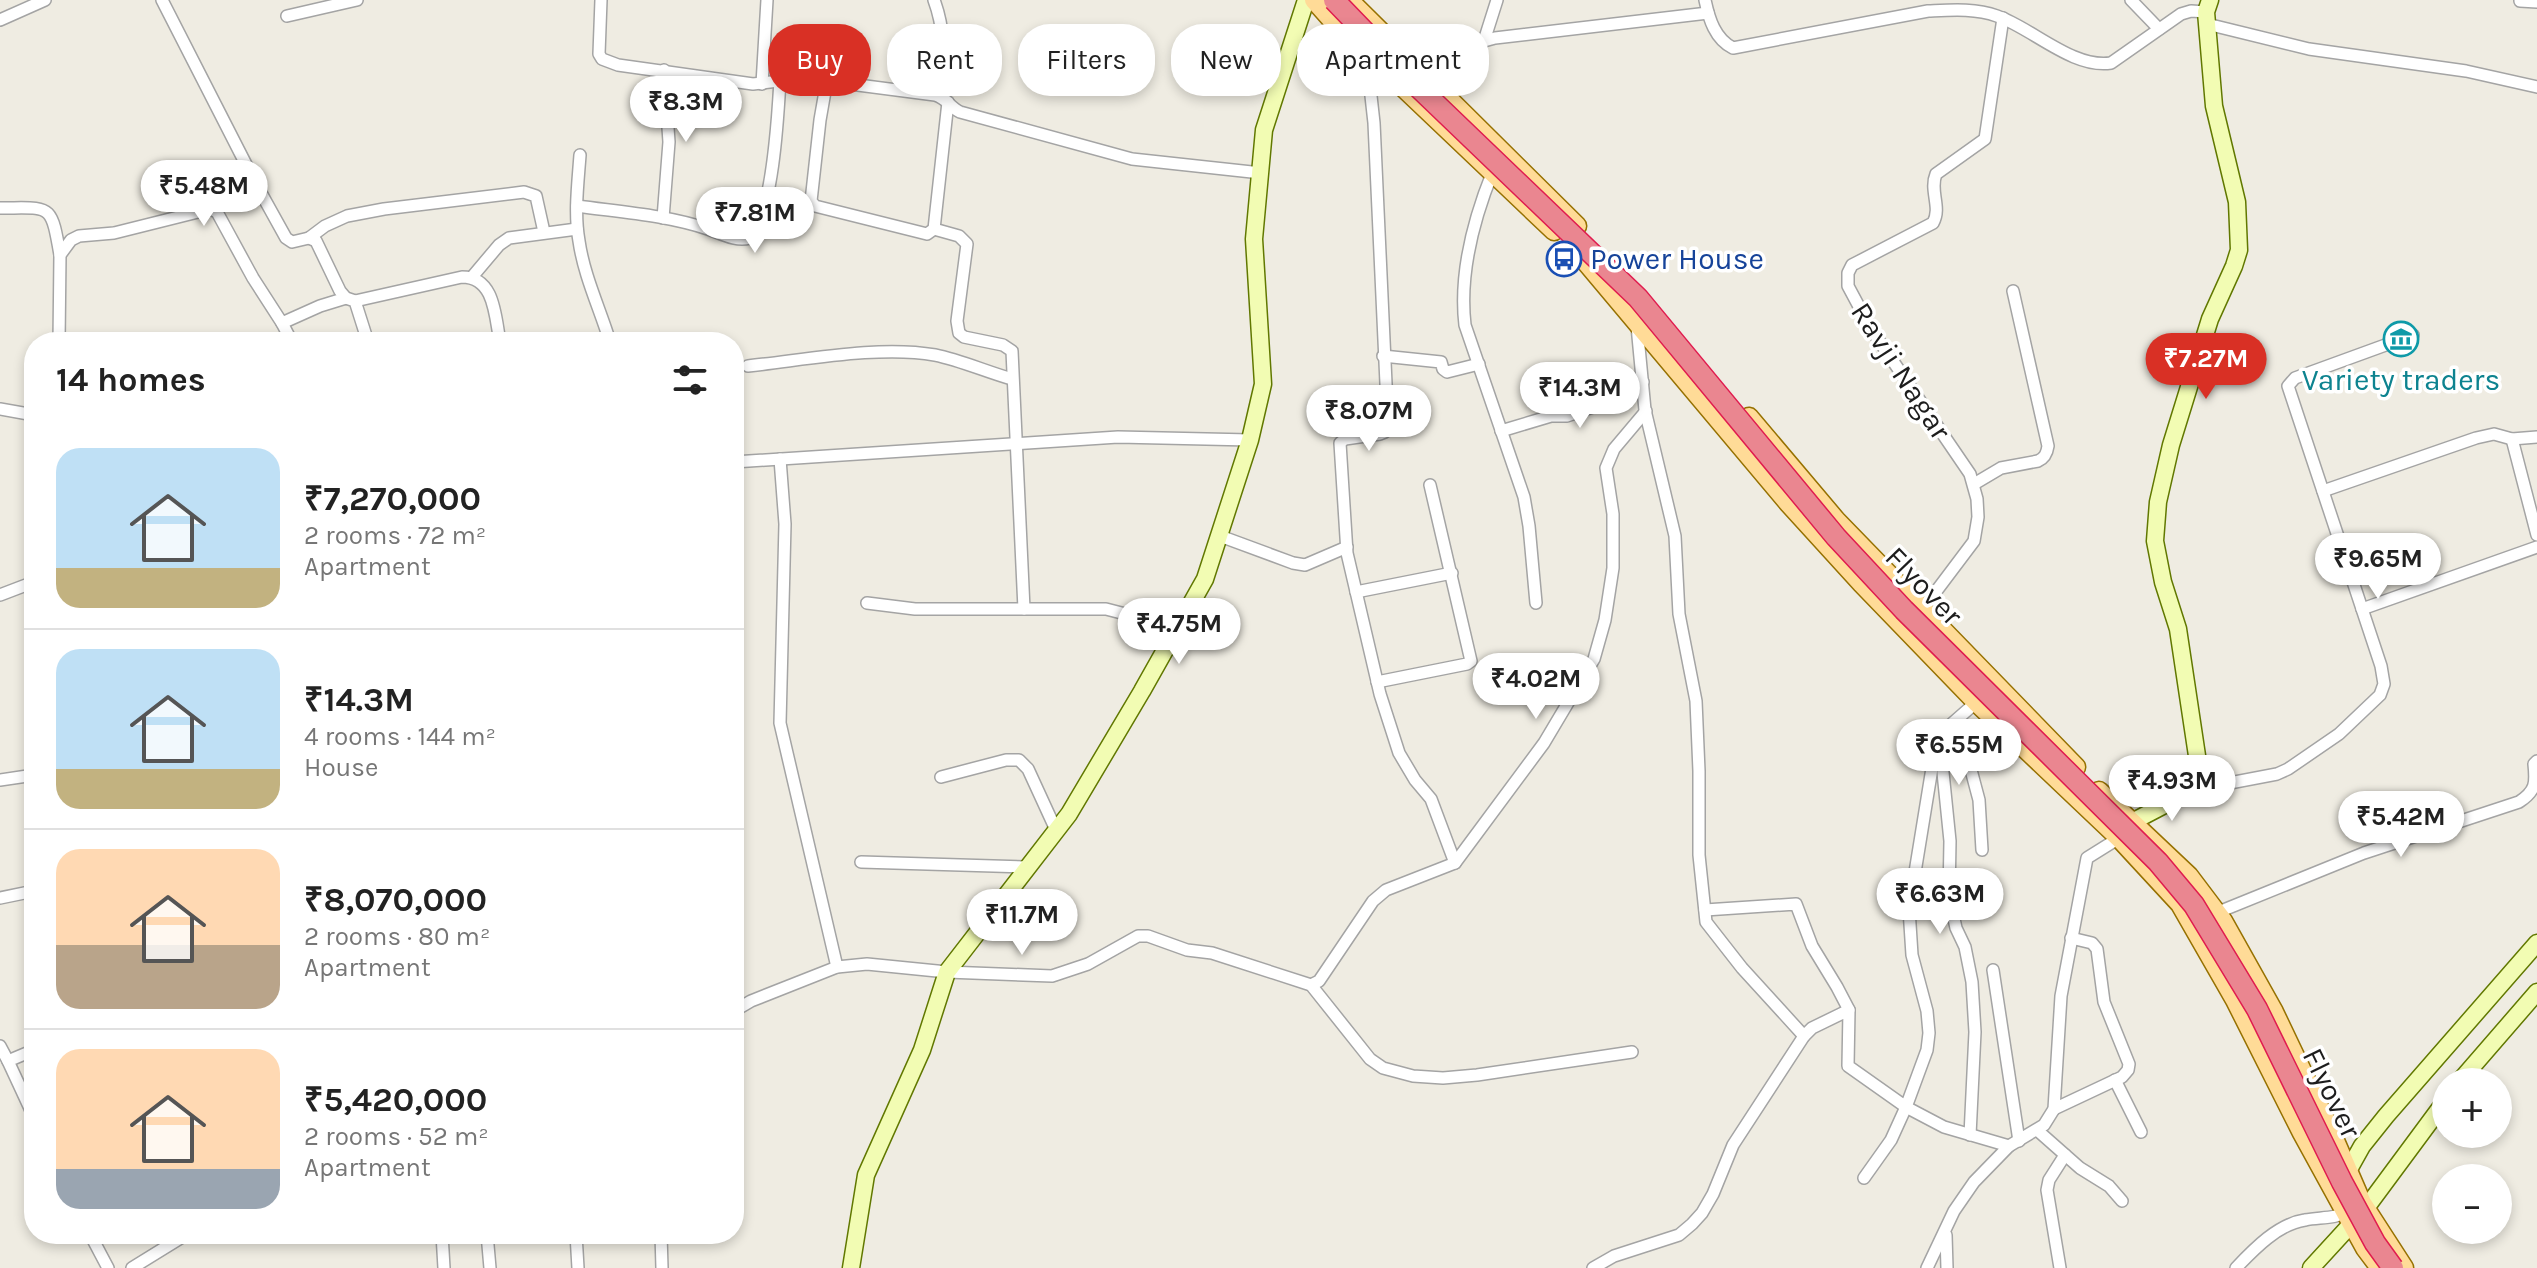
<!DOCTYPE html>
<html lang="en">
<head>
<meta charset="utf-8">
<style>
  body { margin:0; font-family:Karla,sans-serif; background:#f6f6f6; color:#222; height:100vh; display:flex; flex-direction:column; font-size:30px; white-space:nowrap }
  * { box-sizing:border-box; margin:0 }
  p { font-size:26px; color:#767676 }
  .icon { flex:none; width:44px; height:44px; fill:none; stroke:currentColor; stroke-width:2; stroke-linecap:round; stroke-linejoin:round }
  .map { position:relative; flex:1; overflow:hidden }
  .panel { position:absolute; left:24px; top:332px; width:720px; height:912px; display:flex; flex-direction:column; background:#fff; border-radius:32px; box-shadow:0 4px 12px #0003 }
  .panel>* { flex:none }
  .banner { position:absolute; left:768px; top:24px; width:760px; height:72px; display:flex; gap:16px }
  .controls { position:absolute; left:2432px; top:1068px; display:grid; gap:16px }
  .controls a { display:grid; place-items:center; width:80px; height:80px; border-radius:50%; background:#fff; box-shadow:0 4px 12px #0003; font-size:40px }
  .price { position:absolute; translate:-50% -68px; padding:0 18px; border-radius:28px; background:#fff; color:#222; font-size:26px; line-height:52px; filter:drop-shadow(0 2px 4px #0008) }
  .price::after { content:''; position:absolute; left:50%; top:48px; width:24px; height:18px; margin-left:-12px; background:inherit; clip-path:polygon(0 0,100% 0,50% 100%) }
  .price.current { background:#d93025; color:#fff }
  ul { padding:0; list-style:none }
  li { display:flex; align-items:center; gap:24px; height:200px; padding:0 32px }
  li+li { border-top:2px solid #e0e0e0 }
  li span { display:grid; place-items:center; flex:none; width:224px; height:160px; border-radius:24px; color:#555 }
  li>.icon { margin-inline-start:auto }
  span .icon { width:96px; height:96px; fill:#fffc; stroke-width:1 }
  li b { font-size:34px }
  h2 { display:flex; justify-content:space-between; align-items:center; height:96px; padding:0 32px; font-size:34px }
  .chip { padding:0 28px; border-radius:32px; background:#fff; box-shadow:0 4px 12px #0003; font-size:28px; line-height:72px }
  .chip.current { background:#d93025; color:#fff }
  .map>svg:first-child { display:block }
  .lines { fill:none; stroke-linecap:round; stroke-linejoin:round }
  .street-casing { stroke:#a4a4a4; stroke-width:14 }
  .secondary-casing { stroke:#617800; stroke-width:19 }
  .primary-casing { stroke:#967100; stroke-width:21 }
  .street { stroke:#fff; stroke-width:11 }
  .secondary { stroke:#f2fcb3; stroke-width:16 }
  .primary { stroke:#ffdb97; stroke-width:18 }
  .highway-bridge-casing { stroke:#e01c4f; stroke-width:23; stroke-linecap:butt }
  .highway-bridge { stroke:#ea8690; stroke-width:20 }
  .labels { text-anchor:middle; stroke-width:7; stroke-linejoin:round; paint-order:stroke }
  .transit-label { font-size:30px; fill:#164399; stroke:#fff; text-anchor:start }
  .street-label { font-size:30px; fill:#1d1d1d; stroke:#fff }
  .culture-label { font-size:30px; fill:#0d838f; stroke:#fff }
</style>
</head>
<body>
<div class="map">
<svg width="2537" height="1268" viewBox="0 0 2537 1268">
  <rect width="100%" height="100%" fill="#efece2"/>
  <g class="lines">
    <!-- street casing -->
    <g class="street-casing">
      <g id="street">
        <polyline points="162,0 256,184 286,238 292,242 309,238 316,241 340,291 346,298 355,301 368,342"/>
        <path d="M601,0L599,54L602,59L618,65L753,84L804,78L935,95C946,98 950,107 960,112L1132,159L1261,173"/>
        <path d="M934,0C946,32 944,64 944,98"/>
        <path d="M1705,0C1709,19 1715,39 1733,48L1928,11C1951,10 1975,8 1997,16C2032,28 2073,69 2111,63L2181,14L2191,11L2206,12"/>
        <polyline points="2131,0 2159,29"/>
        <polyline points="2520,1 2537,2"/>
        <polyline points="287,16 357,0"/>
        <polyline points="0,20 45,0"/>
        <polyline points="2207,24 2309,49 2466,71 2537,87"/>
        <polyline points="1484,41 1497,0"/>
        <polyline points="1372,56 1369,78 1374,123 1388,427 1385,432 1380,434 1345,439 1340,443 1347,553 1380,694 1399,753 1415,780 1431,799 1455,863"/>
        <polyline points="827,80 820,120 811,201 815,206 927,234 934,229 948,102"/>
        <polyline points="762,84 767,0"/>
        <polyline points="1441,94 1484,41 1495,38 1708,13"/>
        <path d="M580,155C578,183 574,213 579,241C584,276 600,309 610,342"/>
        <path d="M1493,171C1474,218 1459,274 1465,325L1524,497L1529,526L1536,603"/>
        <path d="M577,206C620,212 666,215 708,229C722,234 736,242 750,238C773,214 778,115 780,80"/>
        <path d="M0,208C51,208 51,202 60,255"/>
        <polyline points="663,218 669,142 664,70"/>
        <polyline points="934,229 959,236 967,244 957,321 959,333 964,337 1003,345 1012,351 1024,609"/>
        <polyline points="309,238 325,226 347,216 384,209 524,192 536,196 544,232"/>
        <polyline points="472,277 499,245 509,238 577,229"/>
        <path d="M355,301L462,277C495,277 495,316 500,342"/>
        <polyline points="282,323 292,342"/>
        <polyline points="1637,326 1645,410 1675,536 1679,614 1696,701 1699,771 1699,855 1706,922 1742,968 1804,1036 1812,1028 1849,1010 1848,1066 1906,1107 1927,1050 1929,1033 1927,1011 1912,955 1909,909 1934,756 1939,735 1980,699"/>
        <polyline points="59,342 60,255 71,240 79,236 114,233 210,209 217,212 253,278 282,323 320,306 346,298"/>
        <polyline points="1383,356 1441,362 1443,369 1447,372 1479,364"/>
        <path d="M748,366C805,360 879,345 935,355C960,360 987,372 1012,379"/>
        <polyline points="0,409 34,415"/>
        <polyline points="1501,431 1551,416 1567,416 1590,408 1598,399 1607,394 1643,382"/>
        <polyline points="2512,439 2537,535"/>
        <polyline points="780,459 785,524 780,723 837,967"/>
        <polyline points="734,462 1118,437 1250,440"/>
        <path d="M1974,484L2001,468L2038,461C2045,458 2047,453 2048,446L2013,291"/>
        <polyline points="2323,491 2476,438 2494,434 2512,439 2537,437"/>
        <polyline points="1220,536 1293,563 1305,565 1347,547"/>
        <polyline points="1356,592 1452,573"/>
        <polyline points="0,595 34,582"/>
        <polyline points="867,603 915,609 1106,609 1137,617 1173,636"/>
        <polyline points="2362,609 2537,547"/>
        <path d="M1919,614L1974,541L1978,517L1977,499L1970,474L1871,329L1848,286V273L1852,265L1933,223C1942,207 1929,191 1936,174L1985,139L2003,18"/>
        <polyline points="1377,682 1467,664 1471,661 1430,485"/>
        <polyline points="1958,721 1979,800 1982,850"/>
        <polyline points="1940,743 1950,841 1949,896 1956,928 1965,947 1972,982 1975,1032 1970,1135"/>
        <polyline points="941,777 1006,760 1019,760 1028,769 1056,830"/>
        <polyline points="0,780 34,775"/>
        <polyline points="2193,790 2277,774 2288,769 2339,734 2380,695 2384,684 2381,666 2288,386 2295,378 2413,335"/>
        <polyline points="861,862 1028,867"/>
        <polyline points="0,898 34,891"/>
        <polyline points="1705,910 1796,904 1812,946 1837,987 1849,1010"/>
        <path d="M2216,913L2364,853L2519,802C2536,791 2536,783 2534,764L2537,761"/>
        <polyline points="1993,970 2019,1141"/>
        <polyline points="1311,985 1319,981 1373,901 1386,890 1455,863 1544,743 1594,659 1605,620 1613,568 1613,514 1606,468 1614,449 1646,411"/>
        <polyline points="734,1011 751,1001 837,967 867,964 947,972 1052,976 1088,964 1138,936 1148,936 1187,950 1212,953 1311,985 1370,1059 1383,1068 1413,1076 1443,1078 1477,1075 1632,1052"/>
        <polyline points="0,1046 8,1061"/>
        <polyline points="34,1050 8,1061 34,1117"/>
        <polyline points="2115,1080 2141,1132"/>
        <polyline points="2054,1109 2122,1077 2128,1070 2129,1064 2104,1002 2097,949 2092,943 2071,938"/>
        <polyline points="2037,1130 2080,1168 2109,1186 2122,1201"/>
        <polyline points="2009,1146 2044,1125 2054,1109 2061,996 2087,858 2119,838"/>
        <polyline points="1864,1178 1891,1140 1906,1107 1944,1127 2009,1146 1974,1182 1954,1211 1927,1268"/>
        <polyline points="90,1234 108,1268"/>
        <polyline points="442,1234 444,1268"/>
        <polyline points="487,1234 490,1268"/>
        <polyline points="576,1234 578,1268"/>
        <polyline points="661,1234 662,1268"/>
        <polyline points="1946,1235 1947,1268"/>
        <polyline points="132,1268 187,1234"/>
        <polyline points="1593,1268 1614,1256 1679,1235 1692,1224 1702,1213 1713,1194 1733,1145 1804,1036"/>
        <polyline points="2060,1268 2047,1190 2049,1180 2065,1155"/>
        <path d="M2236,1268C2254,1249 2278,1224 2305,1220C2321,1217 2335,1219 2349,1211"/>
      </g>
    </g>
    <!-- secondary casing -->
    <g class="secondary-casing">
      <g id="secondary">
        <polyline points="2126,829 2132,822 2193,790 2199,769 2178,629 2163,582 2155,541 2158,502 2171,445 2210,319 2234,266 2239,250 2237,202 2214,106 2206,12 2210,0"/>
        <polyline points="2459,1082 2537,992"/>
        <polyline points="2348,1171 2362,1146 2386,1116 2537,943"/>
        <polyline points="851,1268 866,1175 922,1050 947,972 1069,814 1142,691 1205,579 1250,440 1263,384 1254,239 1264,130 1306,0"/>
        <polyline points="2311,1268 2366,1208 2446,1100"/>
      </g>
    </g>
    <!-- primary casing -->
    <g class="primary-casing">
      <g id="primary">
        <polyline points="1314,0 1330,18 1554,231"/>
        <polyline points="1349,0 1577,226"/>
        <polyline points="1579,254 1789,504 1861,583 1977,703 2119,838 2180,904 2235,1000 2302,1133 2365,1248 2380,1268"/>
        <polyline points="1749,417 1836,520 2076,767"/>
        <polyline points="2099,791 2189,876 2223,921 2274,1012 2333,1136 2362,1203 2404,1268"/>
      </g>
    </g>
    <!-- street -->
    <use href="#street" class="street"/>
    <!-- secondary -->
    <use href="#secondary" class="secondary"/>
    <!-- primary -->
    <use href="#primary" class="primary"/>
    <!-- highway-bridge casing -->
    <g class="highway-bridge-casing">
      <polyline id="highway-bridge" points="1334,0 1417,86 1638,298 1836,537 1904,610 2158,862 2194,905 2257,1009 2342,1182 2375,1243 2393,1268"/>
    </g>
    <!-- highway-bridge -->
    <use href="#highway-bridge" class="highway-bridge"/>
  </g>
  <!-- icons -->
  <defs>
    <g id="bus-ring" transform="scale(1.8)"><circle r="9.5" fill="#fff" stroke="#1a4fb4" stroke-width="1.5"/><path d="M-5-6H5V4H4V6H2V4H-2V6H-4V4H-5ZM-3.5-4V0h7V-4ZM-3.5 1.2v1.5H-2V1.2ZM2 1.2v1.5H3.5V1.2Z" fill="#1a4fb4"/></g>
    <g id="museum-ring" transform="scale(1.8)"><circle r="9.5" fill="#fff" stroke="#0f9aa8" stroke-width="1.5"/><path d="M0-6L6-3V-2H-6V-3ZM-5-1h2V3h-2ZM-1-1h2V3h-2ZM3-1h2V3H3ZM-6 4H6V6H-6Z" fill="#0f9aa8"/></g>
  </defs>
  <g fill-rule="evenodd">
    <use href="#bus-ring" x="1564" y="259"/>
    <use href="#museum-ring" x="2401" y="339"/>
  </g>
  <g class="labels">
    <!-- transit labels -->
    <g class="transit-label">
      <text x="1590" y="269">Power House</text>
    </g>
    <!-- street labels -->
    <g class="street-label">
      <text transform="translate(1901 371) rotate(57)" y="10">Ravji Nagar</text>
      <text transform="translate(1924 586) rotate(46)" y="10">Flyover</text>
      <text transform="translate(2332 1093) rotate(64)" y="10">Flyover</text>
    </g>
    <!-- culture labels -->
    <g class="culture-label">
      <text x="2401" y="390">Variety traders</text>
    </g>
  </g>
</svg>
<div class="controls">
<a>+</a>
<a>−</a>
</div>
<b class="price" style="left:686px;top:144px">₹8.3M</b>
<b class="price" style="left:204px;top:228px">₹5.48M</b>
<b class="price" style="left:755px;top:255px">₹7.81M</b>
<b class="price current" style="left:2206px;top:401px">₹7.27M</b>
<b class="price" style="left:1580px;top:430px">₹14.3M</b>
<b class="price" style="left:1369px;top:453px">₹8.07M</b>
<b class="price" style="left:2378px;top:601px">₹9.65M</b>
<b class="price" style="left:1179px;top:666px">₹4.75M</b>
<b class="price" style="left:1536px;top:721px">₹4.02M</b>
<b class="price" style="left:1959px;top:787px">₹6.55M</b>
<b class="price" style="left:2172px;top:823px">₹4.93M</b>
<b class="price" style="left:2401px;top:859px">₹5.42M</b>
<b class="price" style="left:1940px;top:936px">₹6.63M</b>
<b class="price" style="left:1022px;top:957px">₹11.7M</b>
<div class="banner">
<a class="chip current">Buy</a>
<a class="chip">Rent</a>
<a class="chip">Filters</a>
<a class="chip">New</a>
<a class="chip">Apartment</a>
</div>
<section class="panel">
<h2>14 homes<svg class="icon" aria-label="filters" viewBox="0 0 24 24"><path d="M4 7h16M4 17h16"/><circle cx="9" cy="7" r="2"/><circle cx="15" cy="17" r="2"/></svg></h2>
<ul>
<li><span style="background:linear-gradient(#bfe0f5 75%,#c2b280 0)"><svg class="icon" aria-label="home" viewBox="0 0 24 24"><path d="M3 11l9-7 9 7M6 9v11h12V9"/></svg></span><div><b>₹7,270,000</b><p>2 rooms · 72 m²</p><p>Apartment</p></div></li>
<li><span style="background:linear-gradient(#bfe0f5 75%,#c2b280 0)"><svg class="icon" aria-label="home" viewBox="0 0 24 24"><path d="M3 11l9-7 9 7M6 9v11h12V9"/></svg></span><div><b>₹14.3M</b><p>4 rooms · 144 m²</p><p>House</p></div></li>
<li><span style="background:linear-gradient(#ffd9b3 60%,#b9a48a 0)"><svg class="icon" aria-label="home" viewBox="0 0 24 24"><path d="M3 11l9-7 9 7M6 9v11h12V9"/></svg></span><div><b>₹8,070,000</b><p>2 rooms · 80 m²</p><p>Apartment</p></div></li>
<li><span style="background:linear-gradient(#ffd9b3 75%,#9aa5b1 0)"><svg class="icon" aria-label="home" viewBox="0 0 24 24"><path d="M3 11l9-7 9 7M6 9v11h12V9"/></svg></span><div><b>₹5,420,000</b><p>2 rooms · 52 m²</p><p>Apartment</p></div></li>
</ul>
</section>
</div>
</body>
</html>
